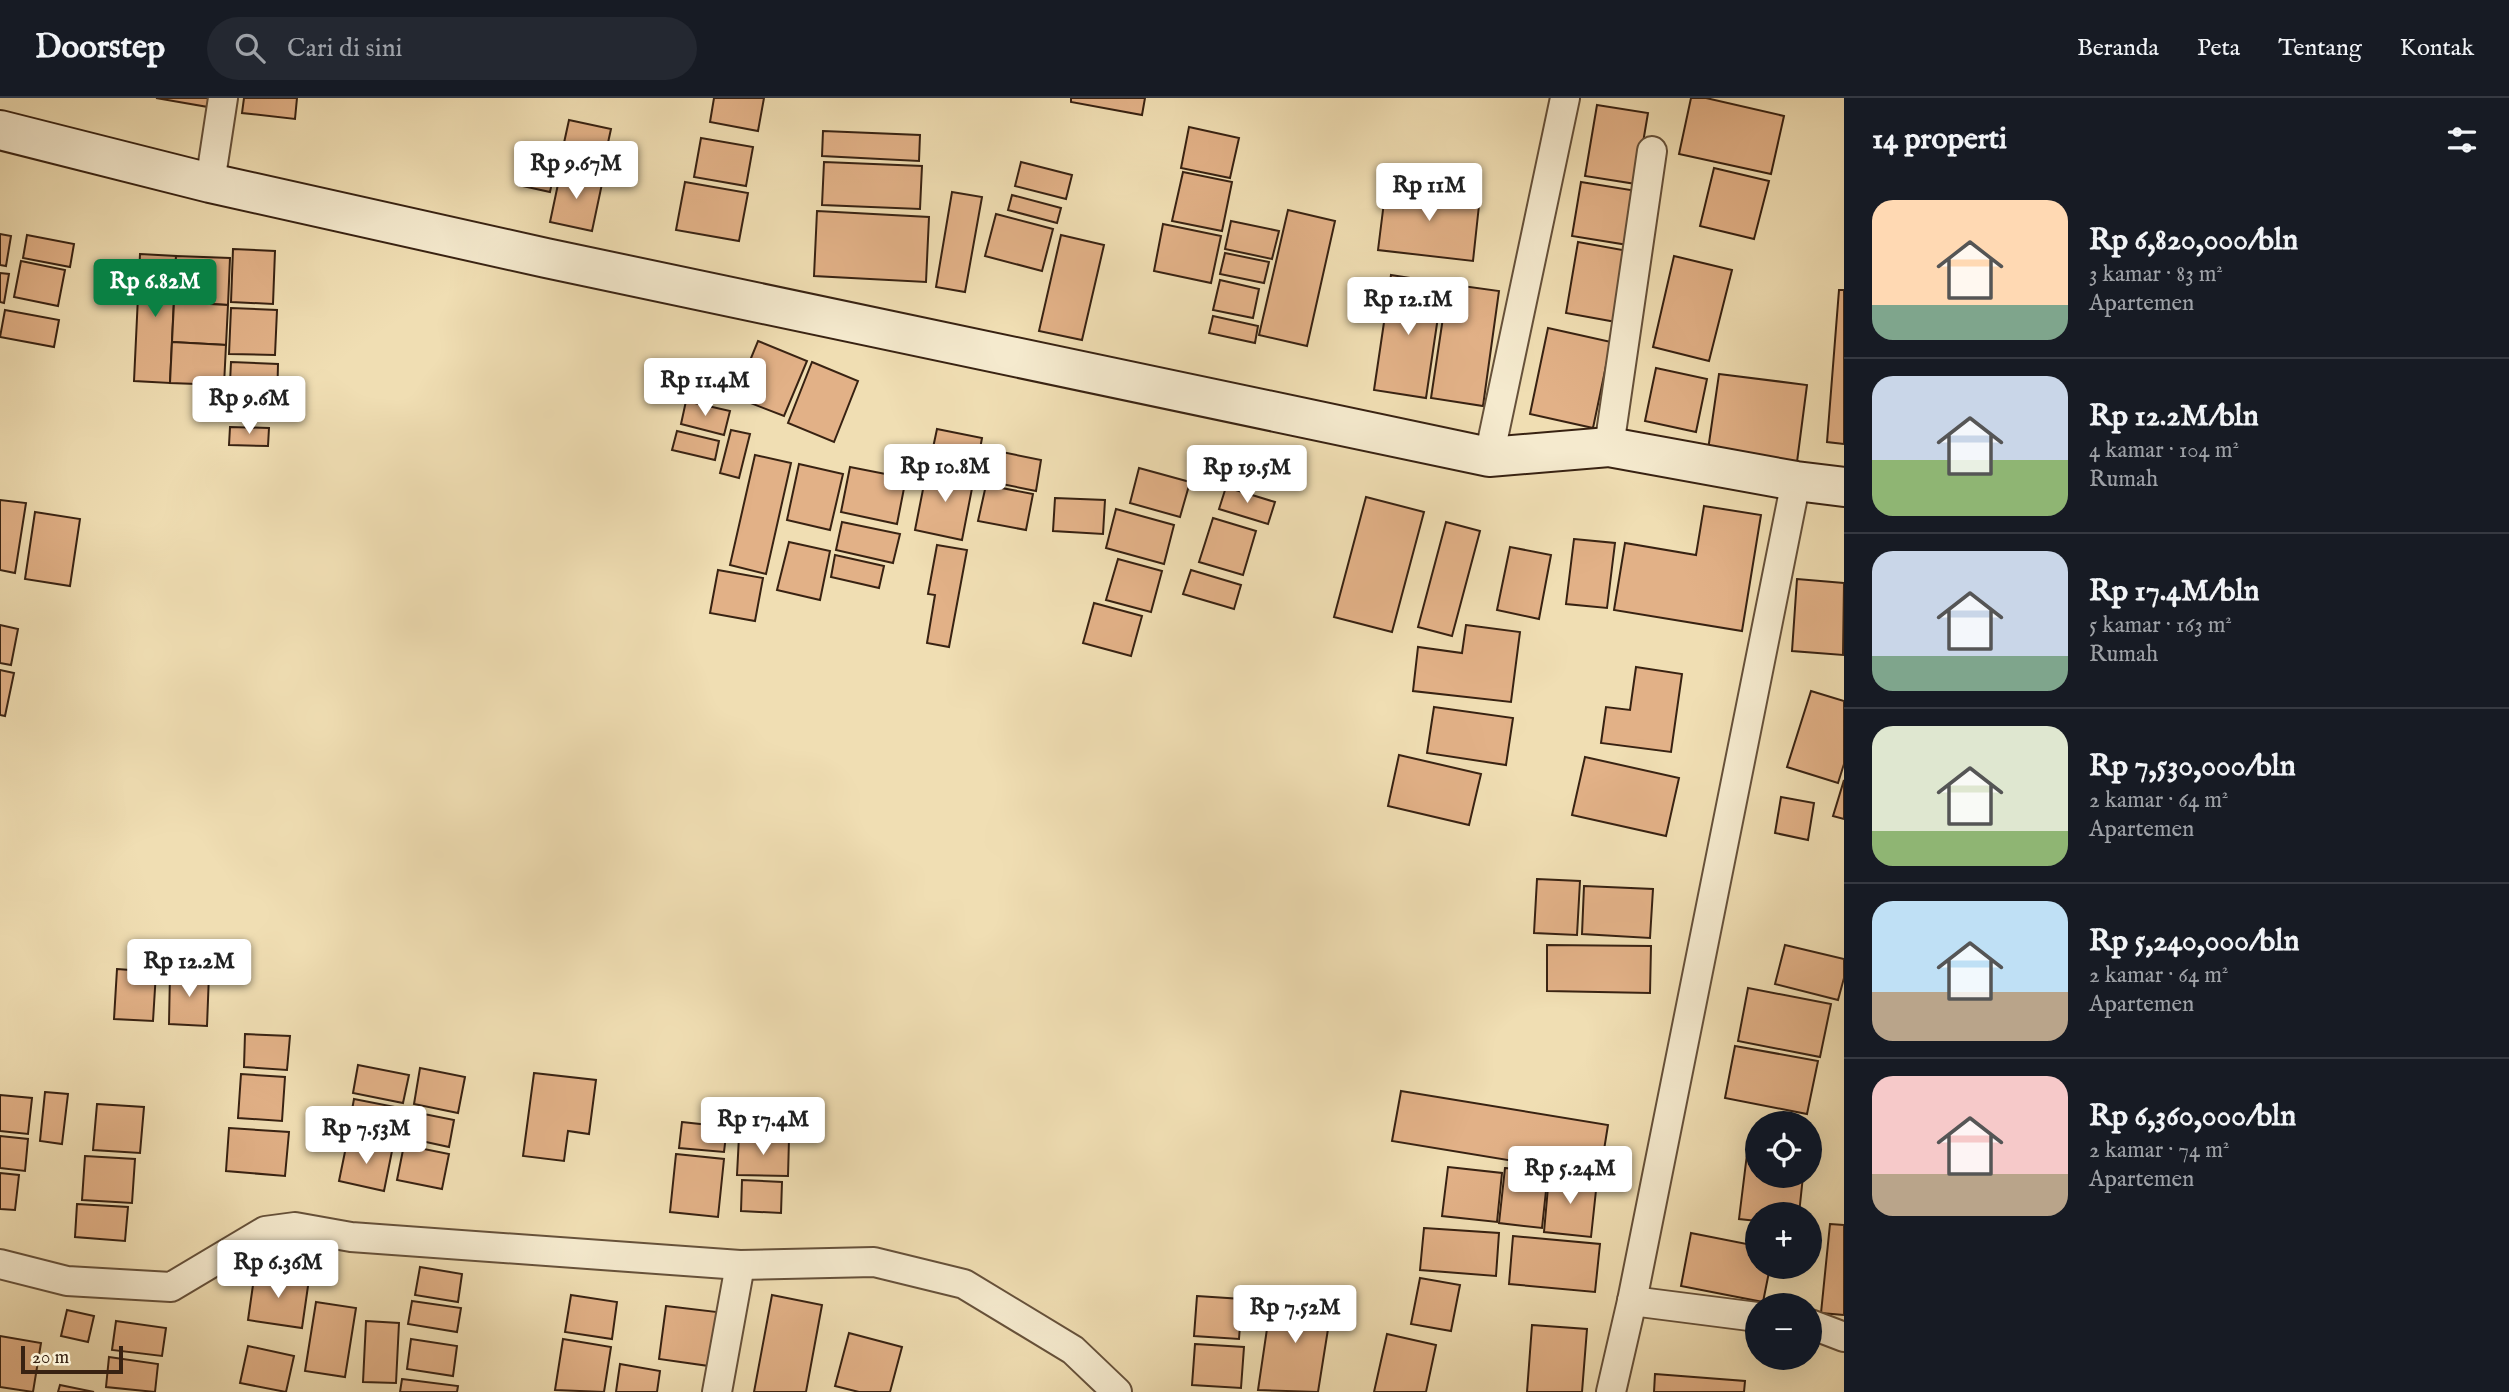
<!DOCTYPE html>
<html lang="id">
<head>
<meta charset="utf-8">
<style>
  body { margin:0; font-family:"IM FELL English",serif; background:#242831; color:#f1f3f6; height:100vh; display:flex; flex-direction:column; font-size:26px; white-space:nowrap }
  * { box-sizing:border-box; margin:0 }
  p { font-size:23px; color:#9ea1a6 }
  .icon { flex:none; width:38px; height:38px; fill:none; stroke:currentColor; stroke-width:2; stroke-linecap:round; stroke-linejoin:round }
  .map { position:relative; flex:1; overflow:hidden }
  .details { display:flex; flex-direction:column; background:#171b24; width:665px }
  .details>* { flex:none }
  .buttons { position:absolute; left:1745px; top:1013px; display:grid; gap:14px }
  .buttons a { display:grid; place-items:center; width:77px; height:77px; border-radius:50%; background:#171b24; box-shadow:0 7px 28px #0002; font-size:35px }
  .scale { position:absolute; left:21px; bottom:18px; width:102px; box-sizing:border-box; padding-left:7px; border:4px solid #382212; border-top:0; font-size:19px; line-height:24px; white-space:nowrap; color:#382212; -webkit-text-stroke:5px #f5eace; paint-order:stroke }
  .price { position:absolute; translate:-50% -60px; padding:0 16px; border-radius:7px; background:#fff; color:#222; font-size:23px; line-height:46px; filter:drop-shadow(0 2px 4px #0008) }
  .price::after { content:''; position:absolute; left:50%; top:42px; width:21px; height:16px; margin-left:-10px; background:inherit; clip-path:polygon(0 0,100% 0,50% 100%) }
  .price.current { background:#0b8043; color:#fff }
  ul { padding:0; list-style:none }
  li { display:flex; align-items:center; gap:21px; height:175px; padding:0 28px }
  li+li { border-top:2px solid #363941 }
  li span { display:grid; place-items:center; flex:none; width:196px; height:140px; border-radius:21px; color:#555 }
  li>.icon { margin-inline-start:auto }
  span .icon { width:84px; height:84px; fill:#fffc; stroke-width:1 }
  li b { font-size:30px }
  h2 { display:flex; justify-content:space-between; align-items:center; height:84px; padding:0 28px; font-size:30px }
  header { display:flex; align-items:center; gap:42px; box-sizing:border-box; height:98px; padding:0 35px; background:#171b24; border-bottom:2px solid #363941 }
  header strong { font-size:33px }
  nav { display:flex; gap:38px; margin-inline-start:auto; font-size:24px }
  .search { width:490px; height:63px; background:#242831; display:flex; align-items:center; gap:18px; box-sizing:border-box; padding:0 24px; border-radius:38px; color:#9ea1a6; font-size:26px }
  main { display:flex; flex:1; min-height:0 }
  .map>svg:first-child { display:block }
  .building { fill:#e2b187; stroke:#382212; stroke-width:2 }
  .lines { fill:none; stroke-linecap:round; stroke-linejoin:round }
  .minor-casing { stroke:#66513a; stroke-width:32 }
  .secondary-casing { stroke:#382212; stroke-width:42 }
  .minor { stroke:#f5eace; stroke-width:28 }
  .secondary { stroke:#f5eace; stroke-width:38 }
</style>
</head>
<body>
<header>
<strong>Doorstep</strong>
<div class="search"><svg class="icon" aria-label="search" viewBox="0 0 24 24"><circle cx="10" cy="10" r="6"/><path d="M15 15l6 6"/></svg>Cari di sini</div>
<nav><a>Beranda</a><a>Peta</a><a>Tentang</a><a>Kontak</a></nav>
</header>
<main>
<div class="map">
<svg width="1844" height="1294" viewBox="0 0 1844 1294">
  <rect width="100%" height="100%" fill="#f0deb3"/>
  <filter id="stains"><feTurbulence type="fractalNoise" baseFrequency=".00286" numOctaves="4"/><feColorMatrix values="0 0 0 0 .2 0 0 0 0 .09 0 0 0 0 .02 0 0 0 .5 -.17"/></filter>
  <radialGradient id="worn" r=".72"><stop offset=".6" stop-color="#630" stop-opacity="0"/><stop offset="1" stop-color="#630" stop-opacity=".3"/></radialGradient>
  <!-- building -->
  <g class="building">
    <polygon points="156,0 209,0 208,9"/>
    <polygon points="244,0 297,0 295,21 242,15"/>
    <polygon points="714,0 764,0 758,33 710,24"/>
    <polygon points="1071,0 1145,0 1142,17 1071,4"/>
    <polygon points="1691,0 1706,0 1784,18 1771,76 1679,56"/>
    <polygon points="1597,7 1648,15 1636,86 1585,78"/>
    <polygon points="569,22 611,31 604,63 562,54"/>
    <polygon points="1189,29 1239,40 1230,80 1181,70"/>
    <polygon points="823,33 920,37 919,63 822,58"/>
    <polygon points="701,40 753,49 746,88 694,79"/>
    <polygon points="526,50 558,57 550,94 518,87"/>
    <polygon points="824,64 922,68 920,111 822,107"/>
    <polygon points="1021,64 1072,77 1066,101 1015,88"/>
    <polygon points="1714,70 1769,83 1754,141 1700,128"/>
    <polygon points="561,72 603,81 592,133 550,124"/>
    <polygon points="1183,74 1232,84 1222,133 1172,123"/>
    <polygon points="685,84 748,95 739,143 676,132"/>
    <polygon points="1581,84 1637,93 1628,147 1572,138"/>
    <polygon points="1386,88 1480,98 1473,163 1378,152"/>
    <polygon points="952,94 982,99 965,194 936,189"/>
    <polygon points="1012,97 1061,110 1057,125 1008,112"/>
    <polygon points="1288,112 1335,123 1307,248 1259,237"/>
    <polygon points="817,113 929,119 926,184 814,178"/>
    <polygon points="996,116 1053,131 1042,173 985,158"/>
    <polygon points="1231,123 1279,133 1272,161 1225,151"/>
    <polygon points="1163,126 1221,138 1211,185 1154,173"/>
    <polygon points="0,136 11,138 6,168 0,167"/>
    <polygon points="27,137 74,146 70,169 23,160"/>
    <polygon points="1061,137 1104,147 1082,242 1039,233"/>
    <polygon points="1578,144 1628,153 1616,224 1566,215"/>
    <polygon points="233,151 275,153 273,206 231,204"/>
    <polygon points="1225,155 1269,164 1264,185 1220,176"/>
    <polygon points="140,156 176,158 170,285 134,283"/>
    <polygon points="176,158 230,160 228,207 174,204"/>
    <polygon points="1674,158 1732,172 1709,263 1653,249"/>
    <polygon points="21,163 65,172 58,208 14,199"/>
    <polygon points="0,175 9,176 4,205 0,204"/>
    <polygon points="1391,177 1443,185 1426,300 1374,292"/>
    <polygon points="1220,182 1259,191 1253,220 1213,212"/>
    <polygon points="1448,186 1499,193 1483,308 1431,300"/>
    <polygon points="1839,192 1844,192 1844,346 1827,344"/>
    <polygon points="174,204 228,207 226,247 172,244"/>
    <polygon points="231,210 277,212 275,257 229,256"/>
    <polygon points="5,212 59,222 54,249 0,239"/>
    <polygon points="1213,218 1258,228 1255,245 1209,235"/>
    <polygon points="1548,230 1611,244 1593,330 1530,316"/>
    <polygon points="758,243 807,263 784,318 735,299"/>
    <polygon points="172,244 226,247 224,287 170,285"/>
    <polygon points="231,264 278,266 277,308 229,305"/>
    <polygon points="812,264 858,283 834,344 788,325"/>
    <polygon points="1656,270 1707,281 1696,334 1645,323"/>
    <polygon points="1719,276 1807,287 1797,364 1708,352"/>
    <polygon points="686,303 730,313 724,337 681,326"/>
    <polygon points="230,329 269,330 268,348 229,347"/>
    <polygon points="937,331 982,340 976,373 930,364"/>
    <polygon points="731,332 750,336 739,380 720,375"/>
    <polygon points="677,333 719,343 715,362 672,352"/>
    <polygon points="992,352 1041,362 1036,393 987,383"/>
    <polygon points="755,357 791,365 766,476 730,467"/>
    <polygon points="799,366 843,376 830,432 787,422"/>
    <polygon points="850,369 906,380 897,426 841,414"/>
    <polygon points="1139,370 1190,384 1180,419 1130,405"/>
    <polygon points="927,371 974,380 962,442 915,432"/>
    <polygon points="986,387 1033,396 1026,432 978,423"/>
    <polygon points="1226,389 1275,404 1268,426 1219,411"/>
    <polygon points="1366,399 1424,414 1392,534 1334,519"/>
    <polygon points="1055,400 1105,402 1103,436 1053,433"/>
    <polygon points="0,402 26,405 15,475 0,472"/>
    <polygon points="1704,408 1761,417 1742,533 1614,512 1625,445 1696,457"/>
    <polygon points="1116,411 1174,427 1164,466 1106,450"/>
    <polygon points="35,414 80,421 70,488 25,481"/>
    <polygon points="1213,420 1256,433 1243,477 1199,464"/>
    <polygon points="842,424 900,436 893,465 836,452"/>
    <polygon points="1446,424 1480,433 1452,538 1418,529"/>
    <polygon points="1574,441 1615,445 1607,510 1566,506"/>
    <polygon points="789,444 830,453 820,502 777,492"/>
    <polygon points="937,447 967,452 949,549 927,545 935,497 928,496"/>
    <polygon points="1510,449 1551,457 1539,521 1497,512"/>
    <polygon points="835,457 884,468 879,490 831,479"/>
    <polygon points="1118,461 1162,473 1151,514 1106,502"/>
    <polygon points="718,472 763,480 755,523 710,515"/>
    <polygon points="1191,472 1241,487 1234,511 1183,496"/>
    <polygon points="1797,481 1844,485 1843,557 1792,553"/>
    <polygon points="1094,505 1142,518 1131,558 1083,545"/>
    <polygon points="0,527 18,531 11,567 0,565"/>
    <polygon points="1466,527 1520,534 1511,604 1413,593 1418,549 1462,555"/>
    <polygon points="1636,569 1682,576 1671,654 1601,645 1606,609 1630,612"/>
    <polygon points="0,572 14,575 5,618 0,617"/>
    <polygon points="1811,593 1844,603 1844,666 1838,685 1787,669"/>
    <polygon points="1434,609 1513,620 1506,667 1427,655"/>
    <polygon points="1399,657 1481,676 1469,727 1388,708"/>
    <polygon points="1585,659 1679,680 1666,738 1572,717"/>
    <polygon points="1844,682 1844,721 1833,718"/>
    <polygon points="1781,699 1814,705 1808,742 1775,735"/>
    <polygon points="1537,781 1580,783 1577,837 1534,835"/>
    <polygon points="1584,788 1653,791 1650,840 1582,836"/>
    <polygon points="1547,847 1651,848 1650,895 1547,893"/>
    <polygon points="1785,847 1844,861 1844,880 1838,902 1775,886"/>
    <polygon points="117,871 156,874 153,923 114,921"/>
    <polygon points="170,875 209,876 207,928 169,926"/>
    <polygon points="1748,890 1831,906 1820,959 1738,943"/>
    <polygon points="245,936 290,938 287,972 244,969"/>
    <polygon points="1735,948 1818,963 1807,1016 1725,1000"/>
    <polygon points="358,967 409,977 403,1005 353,995"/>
    <polygon points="420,970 465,979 458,1015 414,1006"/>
    <polygon points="534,975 596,982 589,1036 568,1033 564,1063 523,1058"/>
    <polygon points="241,976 285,979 282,1023 238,1020"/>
    <polygon points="1401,993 1608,1027 1600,1077 1392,1043"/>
    <polygon points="45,994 68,996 62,1046 40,1043"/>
    <polygon points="0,997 32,1000 28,1036 0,1033"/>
    <polygon points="354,1001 400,1010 392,1048 347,1039"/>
    <polygon points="97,1006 144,1009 140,1055 93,1052"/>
    <polygon points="409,1013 454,1022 449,1049 403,1039"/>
    <polygon points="682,1024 727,1029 724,1054 679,1050"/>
    <polygon points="229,1030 289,1034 285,1078 226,1073"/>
    <polygon points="0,1038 28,1041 25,1073 0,1070"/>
    <polygon points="739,1038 789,1041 788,1078 737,1077"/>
    <polygon points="347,1044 392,1053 384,1093 339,1083"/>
    <polygon points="404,1047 449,1056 442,1091 397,1082"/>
    <polygon points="1748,1048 1757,1049 1757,1078 1803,1078 1799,1116 1757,1116 1757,1123 1739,1121"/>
    <polygon points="676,1056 724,1061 718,1119 670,1114"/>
    <polygon points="85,1058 135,1061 132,1105 82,1102"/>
    <polygon points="1448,1069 1502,1075 1497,1124 1442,1118"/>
    <polygon points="1505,1070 1548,1074 1542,1130 1499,1125"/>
    <polygon points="0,1075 19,1077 15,1112 0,1111"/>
    <polygon points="1549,1078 1597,1083 1591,1139 1544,1134"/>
    <polygon points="742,1082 782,1084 781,1115 741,1113"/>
    <polygon points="77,1106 128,1109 125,1143 75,1139"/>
    <polygon points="1830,1126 1844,1127 1844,1217 1821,1215"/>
    <polygon points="1424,1130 1499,1135 1496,1178 1420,1172"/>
    <polygon points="1691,1135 1757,1148 1757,1169 1770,1169 1763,1204 1681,1188"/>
    <polygon points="1513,1138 1600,1146 1595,1194 1509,1186"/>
    <polygon points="420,1169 462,1176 458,1204 415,1197"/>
    <polygon points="255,1173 309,1181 302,1230 248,1222"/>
    <polygon points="1420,1180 1460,1187 1451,1233 1411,1226"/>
    <polygon points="571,1197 617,1204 612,1241 565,1234"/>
    <polygon points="772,1197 822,1207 806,1294 754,1294"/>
    <polygon points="1272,1197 1332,1206 1318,1294 1258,1292"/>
    <polygon points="1197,1198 1242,1201 1239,1241 1194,1238"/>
    <polygon points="412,1203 461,1210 457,1234 408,1226"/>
    <polygon points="316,1204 356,1210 345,1279 305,1273"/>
    <polygon points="666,1208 717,1214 709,1268 659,1261"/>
    <polygon points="67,1212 94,1218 88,1244 61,1238"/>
    <polygon points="116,1223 166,1230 162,1258 112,1252"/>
    <polygon points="366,1223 399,1225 396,1285 363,1284"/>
    <polygon points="1532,1227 1587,1231 1582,1294 1527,1294"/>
    <polygon points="849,1235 902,1249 890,1294 859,1294 835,1288"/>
    <polygon points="1387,1236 1436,1247 1426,1294 1374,1294"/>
    <polygon points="0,1238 41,1245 33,1294 0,1289"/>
    <polygon points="411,1241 457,1248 453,1278 407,1271"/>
    <polygon points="563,1241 611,1249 604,1294 555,1292"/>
    <polygon points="1195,1246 1244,1249 1241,1290 1192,1287"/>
    <polygon points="248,1248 294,1258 286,1294 240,1285"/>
    <polygon points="109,1259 158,1266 155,1294 106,1289"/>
    <polygon points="620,1266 660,1273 657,1294 616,1294"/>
    <polygon points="1655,1276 1745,1283 1744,1294 1654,1294"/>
    <polygon points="402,1281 458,1288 457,1294 400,1294"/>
    <polygon points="60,1287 94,1294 58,1294"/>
  </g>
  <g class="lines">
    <!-- minor casing -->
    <g class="minor-casing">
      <g id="minor">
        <polyline points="210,85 223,0"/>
        <polyline points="1609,349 1652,53"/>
        <polyline points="1489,359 1565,0"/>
        <polyline points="0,1166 67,1183 171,1189 265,1133 295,1129 351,1139 740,1167 874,1164 964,1186 1073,1252 1117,1294"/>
        <polyline points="1632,1203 1757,1219"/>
        <polyline points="1810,1226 1844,1239"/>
        <polyline points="717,1294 740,1167"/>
        <polyline points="1611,1294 1632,1203 1796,383"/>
      </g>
    </g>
    <!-- secondary casing -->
    <g class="secondary-casing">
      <polyline id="secondary" points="0,32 210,85 546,160 1489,359 1609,349 1796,383 1844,389"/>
    </g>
    <!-- minor -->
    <use href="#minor" class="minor"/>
    <!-- secondary -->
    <use href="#secondary" class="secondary"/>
  </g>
  <rect width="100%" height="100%" filter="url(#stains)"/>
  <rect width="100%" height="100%" fill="url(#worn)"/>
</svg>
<div class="buttons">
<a><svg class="icon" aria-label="locate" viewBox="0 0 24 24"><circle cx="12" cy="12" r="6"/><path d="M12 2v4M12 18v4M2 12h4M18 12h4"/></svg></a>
<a>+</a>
<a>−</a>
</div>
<div class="scale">20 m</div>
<b class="price" style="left:576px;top:103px">Rp 9.67M</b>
<b class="price" style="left:1429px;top:125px">Rp 11M</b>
<b class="price current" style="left:155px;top:221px">Rp 6.82M</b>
<b class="price" style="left:1408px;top:239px">Rp 12.1M</b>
<b class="price" style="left:705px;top:320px">Rp 11.4M</b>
<b class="price" style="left:249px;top:338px">Rp 9.6M</b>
<b class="price" style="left:945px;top:406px">Rp 10.8M</b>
<b class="price" style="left:1247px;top:407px">Rp 19.5M</b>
<b class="price" style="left:189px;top:901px">Rp 12.2M</b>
<b class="price" style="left:763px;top:1059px">Rp 17.4M</b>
<b class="price" style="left:366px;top:1068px">Rp 7.53M</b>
<b class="price" style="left:1570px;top:1108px">Rp 5.24M</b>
<b class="price" style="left:278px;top:1202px">Rp 6.36M</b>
<b class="price" style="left:1295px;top:1247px">Rp 7.52M</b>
</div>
<section class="details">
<h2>14 properti<svg class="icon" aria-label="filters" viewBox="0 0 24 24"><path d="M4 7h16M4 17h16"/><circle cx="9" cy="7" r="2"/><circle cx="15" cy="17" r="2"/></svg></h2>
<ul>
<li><span style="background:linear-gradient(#ffd9b3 75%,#7fa58c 0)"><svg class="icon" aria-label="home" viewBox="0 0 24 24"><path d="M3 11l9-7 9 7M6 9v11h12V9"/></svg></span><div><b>Rp 6,820,000/bln</b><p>3 kamar · 83 m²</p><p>Apartemen</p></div></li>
<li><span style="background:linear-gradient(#c9d6e8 60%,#8fb573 0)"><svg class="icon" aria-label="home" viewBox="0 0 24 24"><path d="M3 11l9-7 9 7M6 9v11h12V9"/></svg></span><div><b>Rp 12.2M/bln</b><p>4 kamar · 104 m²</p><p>Rumah</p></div></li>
<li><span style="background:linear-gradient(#c9d6e8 75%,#7fa58c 0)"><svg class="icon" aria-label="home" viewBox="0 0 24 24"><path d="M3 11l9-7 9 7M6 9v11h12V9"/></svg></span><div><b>Rp 17.4M/bln</b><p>5 kamar · 163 m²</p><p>Rumah</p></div></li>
<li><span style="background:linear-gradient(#dfe7d0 75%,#8fb573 0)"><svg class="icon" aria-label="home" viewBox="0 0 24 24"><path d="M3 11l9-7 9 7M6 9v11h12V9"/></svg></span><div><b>Rp 7,530,000/bln</b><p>2 kamar · 64 m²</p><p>Apartemen</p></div></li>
<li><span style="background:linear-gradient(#bfe0f5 65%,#b9a48a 0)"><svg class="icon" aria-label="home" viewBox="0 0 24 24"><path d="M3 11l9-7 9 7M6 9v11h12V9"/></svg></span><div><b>Rp 5,240,000/bln</b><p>2 kamar · 64 m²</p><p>Apartemen</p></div></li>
<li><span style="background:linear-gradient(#f6c9c9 70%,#b9a48a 0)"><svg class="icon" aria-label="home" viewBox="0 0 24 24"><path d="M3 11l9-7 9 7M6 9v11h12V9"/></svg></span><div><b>Rp 6,360,000/bln</b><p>2 kamar · 74 m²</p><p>Apartemen</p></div></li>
</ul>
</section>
</main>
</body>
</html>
